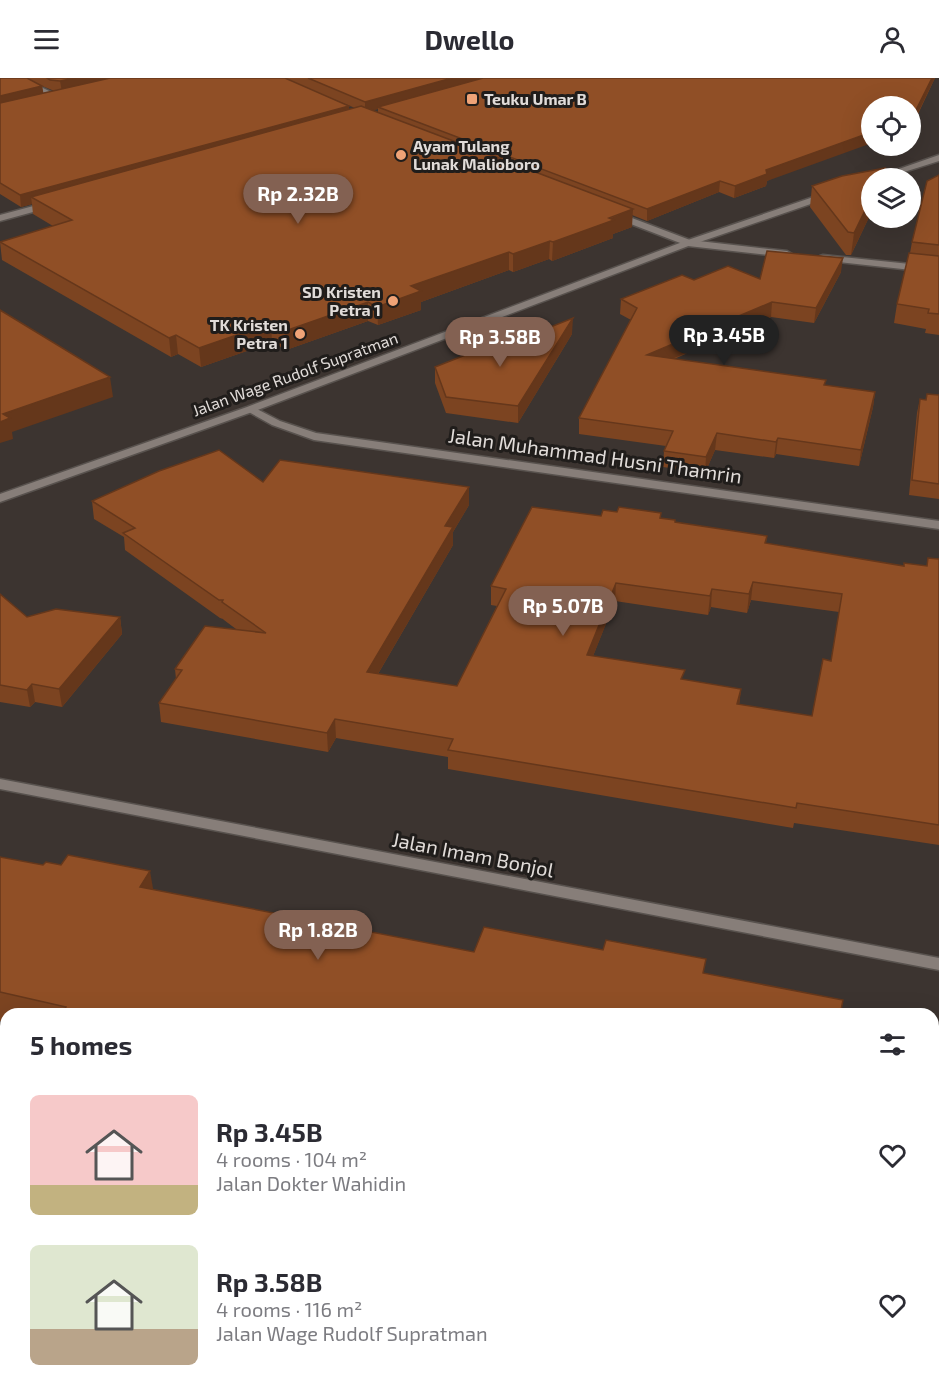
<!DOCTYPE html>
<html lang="en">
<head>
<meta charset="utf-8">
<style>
  body { margin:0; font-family:"Exo 2",sans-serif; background:#f7f7f7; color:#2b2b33; height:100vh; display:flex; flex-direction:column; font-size:22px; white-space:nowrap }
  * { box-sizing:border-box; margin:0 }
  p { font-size:20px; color:#7c7c81 }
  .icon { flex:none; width:33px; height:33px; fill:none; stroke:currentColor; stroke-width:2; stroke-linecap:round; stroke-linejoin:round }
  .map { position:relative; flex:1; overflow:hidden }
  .panel { position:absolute; left:0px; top:930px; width:939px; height:384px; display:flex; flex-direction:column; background:#fff; border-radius:18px 18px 0 0; box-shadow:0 6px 24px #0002 }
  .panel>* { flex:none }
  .fabs { position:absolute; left:861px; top:18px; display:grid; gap:12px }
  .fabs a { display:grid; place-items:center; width:60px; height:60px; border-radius:50%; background:#fff; box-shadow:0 6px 24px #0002; font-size:30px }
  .price { position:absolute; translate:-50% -51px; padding:0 14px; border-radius:21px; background:#836152; color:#fff; font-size:20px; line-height:39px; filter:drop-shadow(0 2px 3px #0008) }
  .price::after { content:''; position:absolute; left:50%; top:36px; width:18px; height:14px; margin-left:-9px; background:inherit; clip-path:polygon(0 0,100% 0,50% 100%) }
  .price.active { background:#222; color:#fff }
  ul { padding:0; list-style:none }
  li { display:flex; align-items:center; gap:18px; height:150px; padding:0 30px }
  li span { display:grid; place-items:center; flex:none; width:168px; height:120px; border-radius:9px; color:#555 }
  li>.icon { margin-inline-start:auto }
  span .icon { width:72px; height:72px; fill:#fffc; stroke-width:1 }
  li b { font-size:26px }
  h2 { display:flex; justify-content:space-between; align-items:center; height:72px; padding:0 30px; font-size:26px }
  header { display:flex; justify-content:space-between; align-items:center; height:78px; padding:0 30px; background:#fff; font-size:27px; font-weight:700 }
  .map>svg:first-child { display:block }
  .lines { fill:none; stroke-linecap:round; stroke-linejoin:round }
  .minor-casing { stroke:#58524e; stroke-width:3 }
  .tertiary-casing { stroke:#58524e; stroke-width:3 }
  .minor { fill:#877e79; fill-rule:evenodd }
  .tertiary { fill:#877e79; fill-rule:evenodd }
  .wall { fill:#7c4421; fill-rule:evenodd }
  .shaded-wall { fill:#65371b }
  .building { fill:#904f26; stroke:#65371b; stroke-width:1.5; fill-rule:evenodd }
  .poi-dot { fill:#efa377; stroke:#201d1b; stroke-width:2 }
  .labels { text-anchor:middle; stroke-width:6; stroke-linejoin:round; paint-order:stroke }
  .far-poi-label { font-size:16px; font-weight:bold; fill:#e1dcd9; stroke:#201d1b; text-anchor:start }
  .far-street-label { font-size:16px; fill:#e1dcd9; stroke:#201d1b }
  .street-label { font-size:20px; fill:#e1dcd9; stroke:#201d1b }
</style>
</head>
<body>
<header><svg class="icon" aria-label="menu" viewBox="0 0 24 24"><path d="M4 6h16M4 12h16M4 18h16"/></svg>Dwello<svg class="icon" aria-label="person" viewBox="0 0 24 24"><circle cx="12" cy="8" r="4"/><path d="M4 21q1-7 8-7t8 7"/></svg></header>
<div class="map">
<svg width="939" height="1314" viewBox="0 0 939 1314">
  <rect width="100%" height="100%" fill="#3c3430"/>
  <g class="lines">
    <!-- minor casing -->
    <g class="minor-casing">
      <g id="minor">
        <polygon points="13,0 23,0 61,19 54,21"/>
        <polygon points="610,134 616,134 690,162 787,173 792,176 787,179 688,168 610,138"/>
        <polygon points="823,177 939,189 939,195 820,182 820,178"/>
        <polygon points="251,328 280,343 316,355 939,443 939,451 314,362 272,347 247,333 245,331"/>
      </g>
    </g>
    <!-- tertiary casing -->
    <g class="tertiary-casing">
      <g id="tertiary">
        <polygon points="939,77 939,83 885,100 873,100"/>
        <polygon points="828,114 831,115 831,119 691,167 255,333 0,424 0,416 247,329 685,163"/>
        <polygon points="52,123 55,124 55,128 0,143 0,137"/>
        <polygon points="0,701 939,880 939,892 0,711"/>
      </g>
    </g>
    <!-- minor -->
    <use href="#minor" class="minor"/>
    <!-- tertiary -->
    <use href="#tertiary" class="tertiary"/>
  </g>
  <!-- wall -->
  <g class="wall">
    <path d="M0,0H935L911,51L910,28L767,103L766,108L734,120L719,114L647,143L632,137V149L613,156V160L552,183L549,181L513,194L509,192L421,224V232L378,247L368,243L286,272L272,264L201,289L178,276L171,279L2,182L0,164L53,148L33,136L32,126L21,129L0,116ZM42,8L52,12L55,13L43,15ZM309,11L355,30L349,32ZM378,31V35L372,32Z"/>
    <polygon points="885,90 884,100 872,100 872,133 851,177 846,177 810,129 812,108"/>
    <polygon points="939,97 939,257 925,255 926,251 894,245 897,226 910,175 912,164"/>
    <polygon points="841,194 814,245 771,239 674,281 825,308 875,314 873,329 859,388 776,376 774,380 715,372 705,395 663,389 664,373 666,368 579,356 579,340 631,242 620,236 621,221 694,202 760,201"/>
    <polygon points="572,256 518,345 446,335 435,305 435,289 523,260"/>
    <polygon points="939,317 939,421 909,417 917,335 920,321 926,322"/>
    <path d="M263,404L469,427L453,454V467L378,596L457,608L497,528L491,527V508L601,438L617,434L661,435V440L675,444L767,458L766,465L903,488H927L939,481V767L794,745L793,750L448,691V679L336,660L328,674L161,644L159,625L176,601L175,591L236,551L224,542L223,541L220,540L125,472L124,459L94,441L92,423ZM751,522L839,534L831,583L812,638L739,627L741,611L684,602L593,578L615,523L708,537L711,529L747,535Z"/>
    <polygon points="0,516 27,539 120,539 122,556 62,629 35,624 30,629 0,624"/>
    <polygon points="0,779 153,812 474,874 704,895 841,932 860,936 6,936 6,944 0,943"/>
    <polygon points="933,950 934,968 939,969 939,1247 933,1245"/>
    <polygon points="76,1308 715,1308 715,1311 729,1314 99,1314"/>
  </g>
  <!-- shaded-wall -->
  <g class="shaded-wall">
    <polygon points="75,0 124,0 62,14 60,3"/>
    <polygon points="452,0 490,0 378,29 378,31 365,34 365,24"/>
    <polygon points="932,0 935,0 910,51 910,40"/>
    <polygon points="42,8 44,18 0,29 0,18"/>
    <polygon points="349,28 349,39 31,119 32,126 21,129 20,117"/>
    <polygon points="872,54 872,65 767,103 766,108 734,120 735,108 766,92"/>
    <polygon points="885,90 884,100 880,100"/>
    <polygon points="720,103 719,114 647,143 647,131"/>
    <polygon points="872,118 872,133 851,177 854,155"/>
    <polygon points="633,131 632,149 613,156 613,160 552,183 553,164"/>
    <polygon points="550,163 549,181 513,194 513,176"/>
    <polygon points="509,174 509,192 421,224 421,232 378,247 377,229 411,208"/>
    <polygon points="843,180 841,194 814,245 816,230"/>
    <polygon points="368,224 368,243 286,272 285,253"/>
    <polygon points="772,224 771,239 646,292 647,277"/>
    <polygon points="573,240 572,256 518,345 518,328"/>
    <polygon points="271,245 272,264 201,289 199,270"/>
    <polygon points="176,257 178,276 171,279 169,260"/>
    <polygon points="110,299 113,319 12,354 13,361 0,365 0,344 3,336"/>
    <polygon points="875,314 873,329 859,388 861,372"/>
    <polygon points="717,355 715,372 705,395 706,379"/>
    <polygon points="778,360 776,376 774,380 776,364"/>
    <polygon points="469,409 469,427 453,454 453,467 368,613 367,594 445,448"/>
    <polygon points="753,504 751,522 747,535 749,516"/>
    <polygon points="616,505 615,523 586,596 587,577"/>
    <polygon points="712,511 711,529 708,537 710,518"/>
    <polygon points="120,539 122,556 62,629 59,611"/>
    <polygon points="32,606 35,624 30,629 27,612"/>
    <polygon points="741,611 739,629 737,626"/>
    <polygon points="335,641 336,660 328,674 327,655"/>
    <polygon points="150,793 155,822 140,809"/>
    <polygon points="6,1084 6,1126 0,1136 0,1094"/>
    <polygon points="23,1308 47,1308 44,1314 20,1314"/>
  </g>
  <!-- building -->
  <g class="building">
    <polygon points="0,0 27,0 42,8 0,18"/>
    <polygon points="47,0 75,0 60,3 50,2"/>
    <polygon points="110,0 285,0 349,28 20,117 0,105 0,25"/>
    <polygon points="308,0 452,0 365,24"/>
    <polygon points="483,0 932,0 912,40 910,40 910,28 872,28 872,54 766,92 767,96 735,108 720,103 647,131 378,29"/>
    <polygon points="361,28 633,131 609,140 614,142 553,164 550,163 513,176 509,174 411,208 421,213 377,229 368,224 285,253 271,245 199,270 176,257 169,260 0,164 72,142 31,119"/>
    <polygon points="885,90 880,100 872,100 872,118 854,155 848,154 812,108 842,98"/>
    <polygon points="939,97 939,167 912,164 927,103"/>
    <polygon points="767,173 843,180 816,230 772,224 647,277 826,302 824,307 875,314 861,372 778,360 776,364 717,355 706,379 664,373 673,353 579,340 637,230 621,221 682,197 694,202 728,188 760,201"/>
    <polygon points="909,175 939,178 939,236 928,235 929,231 897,226"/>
    <polygon points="0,232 110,299 3,336 10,340 0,344"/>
    <polygon points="573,240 518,328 446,319 435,289 516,257 523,260"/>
    <polygon points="927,316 939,317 939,406 912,402 920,321 926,322"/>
    <path d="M219,372L263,404L280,382L469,409L445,448L453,449L367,594L457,608L506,511L491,508L532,429L601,438L603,432L617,434L619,429L661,435L660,440L675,442V444L767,458L765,465L904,488V485L927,488L928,480L939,481V747L797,725L796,730L448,672L453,661L335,641L327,655L159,625L182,592L175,591L205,548L266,555L222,524L223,522H219L123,455L135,450L92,423L159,393ZM753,504L842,516L831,583L823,581L812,638L737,626L741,611L681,601L685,592L587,577L616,505L710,518L712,511L749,516Z"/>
    <polygon points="0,516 27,539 56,531 120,539 59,611 32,606 27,612 0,607"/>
    <polygon points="68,777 150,793 140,809 474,874 484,849 603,872 606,862 706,881 703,895 843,922 841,932 860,936 202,936 181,932 179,936 62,936 66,929 0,914 0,779 43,787 46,784 61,787"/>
    <polygon points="933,950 936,951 934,968 939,969 939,1214 933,1213"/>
    <polygon points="6,1035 6,1084 0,1094 0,1044"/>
    <polygon points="0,1208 6,1210 6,1308 23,1308 20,1314 0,1314"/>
    <polygon points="107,1308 713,1308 713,1310 729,1314 104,1314"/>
  </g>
  <!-- markers -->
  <g class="poi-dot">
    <rect x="466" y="15" width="12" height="12" rx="3"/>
    <circle cx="401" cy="77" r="6"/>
    <circle cx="393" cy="223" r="6"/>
    <circle cx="300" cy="256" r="6"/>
  </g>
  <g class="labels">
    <!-- far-poi labels -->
    <g class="far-poi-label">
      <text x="484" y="27">Teuku Umar B</text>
      <text x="413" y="74">Ayam Tulang<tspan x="413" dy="18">Lunak Malioboro</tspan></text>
      <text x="381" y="220" text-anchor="end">SD Kristen<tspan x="381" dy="18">Petra 1</tspan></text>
      <text x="288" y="253" text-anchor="end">TK Kristen<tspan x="288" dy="18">Petra 1</tspan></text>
    </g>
    <!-- far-street labels -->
    <g class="far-street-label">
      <text transform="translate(295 296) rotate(-20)" y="6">Jalan Wage Rudolf Supratman</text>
    </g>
    <!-- street labels -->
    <g class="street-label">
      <text transform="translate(595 378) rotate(8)" y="7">Jalan Muhammad Husni Thamrin</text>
      <text transform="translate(473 777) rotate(11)" y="7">Jalan Imam Bonjol</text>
    </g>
  </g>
</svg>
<div class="fabs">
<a><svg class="icon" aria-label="locate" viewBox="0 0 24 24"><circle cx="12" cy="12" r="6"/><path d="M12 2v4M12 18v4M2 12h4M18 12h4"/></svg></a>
<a><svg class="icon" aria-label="layers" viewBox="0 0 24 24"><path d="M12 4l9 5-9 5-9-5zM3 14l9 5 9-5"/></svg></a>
</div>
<b class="price" style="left:298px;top:147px">Rp 2.32B</b>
<b class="price active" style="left:724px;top:288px">Rp 3.45B</b>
<b class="price" style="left:500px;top:290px">Rp 3.58B</b>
<b class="price" style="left:563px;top:559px">Rp 5.07B</b>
<b class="price" style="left:318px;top:883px">Rp 1.82B</b>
<section class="panel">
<h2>5 homes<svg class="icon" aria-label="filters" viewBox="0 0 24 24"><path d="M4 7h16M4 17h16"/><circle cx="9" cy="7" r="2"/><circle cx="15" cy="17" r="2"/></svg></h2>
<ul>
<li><span style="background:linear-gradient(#f6c9c9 75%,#c2b280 0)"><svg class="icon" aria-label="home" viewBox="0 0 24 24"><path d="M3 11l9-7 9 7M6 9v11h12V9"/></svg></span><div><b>Rp 3.45B</b><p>4 rooms · 104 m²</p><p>Jalan Dokter Wahidin</p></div><svg class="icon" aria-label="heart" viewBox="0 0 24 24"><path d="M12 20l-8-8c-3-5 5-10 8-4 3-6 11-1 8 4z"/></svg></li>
<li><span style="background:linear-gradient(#dfe7d0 70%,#b9a48a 0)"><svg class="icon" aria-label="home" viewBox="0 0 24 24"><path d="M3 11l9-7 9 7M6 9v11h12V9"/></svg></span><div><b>Rp 3.58B</b><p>4 rooms · 116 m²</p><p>Jalan Wage Rudolf Supratman</p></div><svg class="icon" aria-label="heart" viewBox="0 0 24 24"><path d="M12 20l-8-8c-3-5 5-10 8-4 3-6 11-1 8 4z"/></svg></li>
</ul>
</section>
</div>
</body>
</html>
